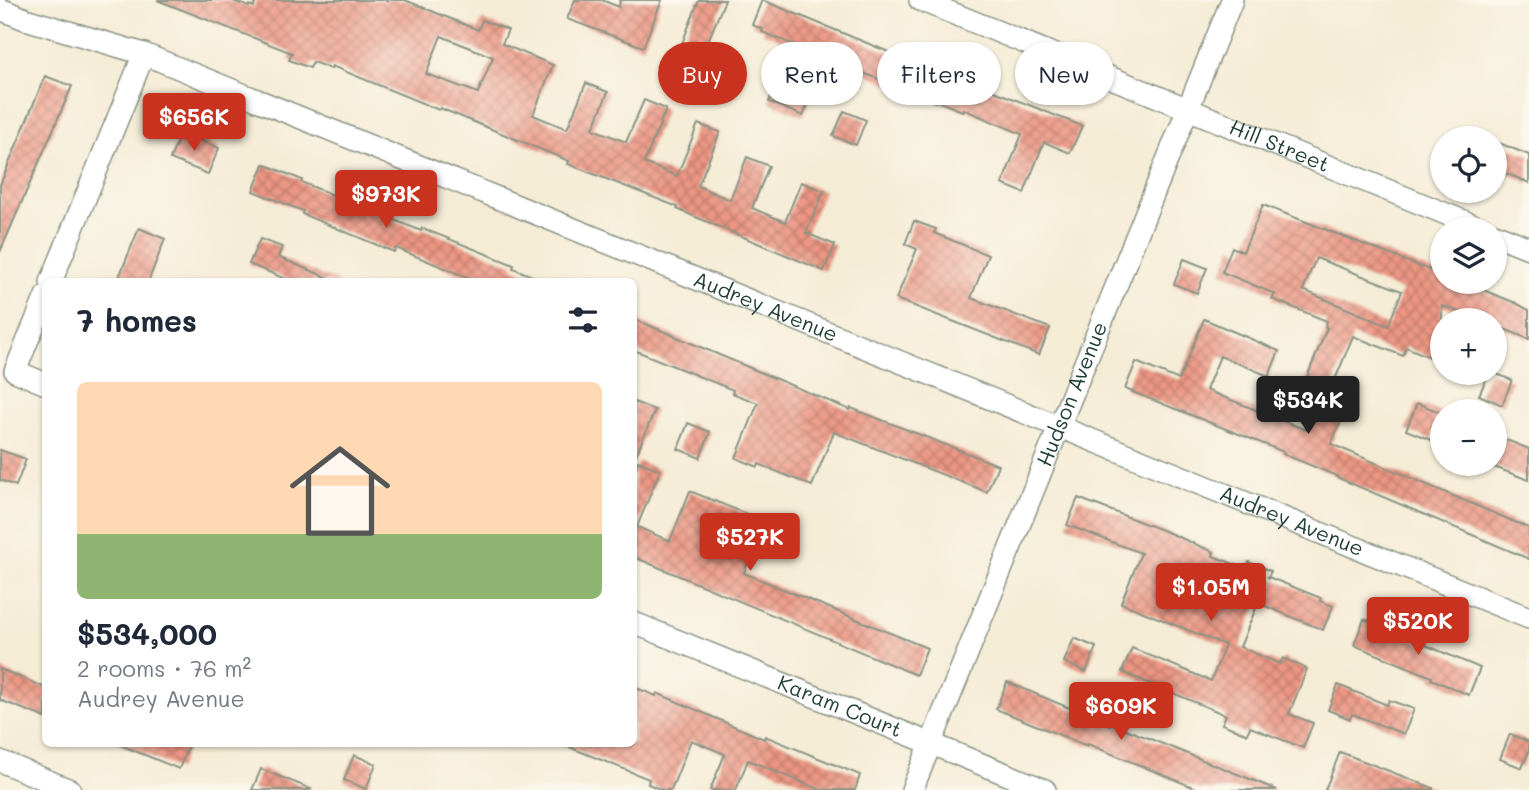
<!DOCTYPE html>
<html lang="en">
<head>
<meta charset="utf-8">
<style>
  body { margin:0; font-family:Mali,sans-serif; background:#f6f6f7; color:#1f2937; height:100vh; display:flex; flex-direction:column; font-size:26px; white-space:nowrap }
  * { box-sizing:border-box; margin:0 }
  p { font-size:23px; color:#747a83 }
  .icon { flex:none; width:38px; height:38px; fill:none; stroke:currentColor; stroke-width:2; stroke-linecap:round; stroke-linejoin:round }
  .map { position:relative; flex:1; overflow:hidden }
  .side { position:absolute; left:42px; top:278px; width:595px; height:469px; display:flex; flex-direction:column; background:#fff; border-radius:10px; box-shadow:0 2px 5px #0004 }
  .side>* { flex:none }
  .hud { position:absolute; left:658px; top:42px; width:665px; height:63px; display:flex; gap:14px }
  .fabs { position:absolute; left:1430px; top:126px; display:grid; gap:14px }
  .fabs a { display:grid; place-items:center; width:77px; height:77px; border-radius:50%; background:#fff; box-shadow:0 2px 5px #0004; font-size:35px }
  .price { position:absolute; translate:-50% -60px; padding:0 16px; border-radius:7px; background:#c8321e; color:#fff; font-size:23px; line-height:46px; filter:drop-shadow(0 2px 4px #0008) }
  .price::after { content:''; position:absolute; left:50%; top:42px; width:21px; height:16px; margin-left:-10px; background:inherit; clip-path:polygon(0 0,100% 0,50% 100%) }
  .price.active { background:#222; color:#fff }
  ul { padding:0; list-style:none }
  li { display:grid; align-content:center; gap:14px; height:371px; padding:0 35px }
  li span { display:grid; place-items:center; height:217px; border-radius:10px; color:#555 }
  li>.icon { margin-inline-start:auto }
  span .icon { width:126px; height:126px; fill:#fffc; stroke-width:1 }
  li b { font-size:30px }
  h2 { display:flex; justify-content:space-between; align-items:center; height:84px; padding:0 35px; font-size:30px }
  .chip { padding:0 24px; border-radius:32px; background:#fff; box-shadow:0 2px 5px #0004; font-size:24px; line-height:63px }
  .chip.active { background:#c8321e; color:#fff }
  .map>svg:first-child { display:block }
  .building { fill:url(#building-cross-hatch); fill-rule:evenodd }
  .lines { fill:none; stroke-linecap:round; stroke-linejoin:round }
  .street-casing { stroke:#8a9485; stroke-width:24 }
  .street { stroke:#fff; stroke-width:21 }
  .labels { text-anchor:middle; stroke-width:5; stroke-linejoin:round; paint-order:stroke }
  .street-label { font-size:21px; fill:#1f3d34; stroke:#fbf7ec }
</style>
</head>
<body>
<div class="map">
<svg width="1529" height="790" viewBox="0 0 1529 790">
  <defs>
    <pattern id="building-cross-hatch" width="8" height="8" patternUnits="userSpaceOnUse" patternTransform="scale(1.75)"><rect width="8" height="8" fill="#ed9683"/><path d="M0 0l8 8M0 8l8-8" fill="none" stroke="#bf7c6c"/></pattern>
  </defs>
  <rect width="100%" height="100%" fill="#fbf7ec"/>
  <filter id="ink" filterUnits="userSpaceOnUse"><feTurbulence type="fractalNoise" baseFrequency=".0143" numOctaves="2"/><feDisplacementMap in="SourceGraphic" scale="14" xChannelSelector="R" yChannelSelector="G"/><feConvolveMatrix kernelMatrix="1 2 1 2 8 2 1 2 1" color-interpolation-filters="sRGB"/></filter>
  <filter id="wash" filterUnits="userSpaceOnUse"><feTurbulence type="fractalNoise" baseFrequency=".00686" numOctaves="4" result="noise"/><feDisplacementMap in="SourceGraphic" scale="28" xChannelSelector="R" yChannelSelector="G"/><feGaussianBlur stdDeviation="1.57" result="paint"/><feColorMatrix in="noise" values="0 0 0 0 0 0 0 0 0 0 0 0 0 0 0 0 0 1.4 0 .05"/><feComposite in="paint" operator="in"/></filter>
  <g filter="url(#wash)">
    <rect width="100%" height="100%" fill="#f5ecd6"/>
    <g id="blocks">
      <!-- building -->
      <g class="building">
        <path d="M157,0H231L249,7L250,5L254,7L256,0H405L478,30L482,20L508,30L502,44L553,65L533,115L567,129L586,83L608,92L593,129L626,142L644,100L666,109L644,163L677,176L698,124L720,132L698,186L730,200L747,157L769,166L752,208L785,222L801,182L824,191L806,233L835,245L824,271L677,209L678,207L568,164L569,161L440,108L439,110L332,66L331,69L313,62L310,68L289,60L292,53ZM441,36L493,57L478,93L426,74Z"/>
        <polygon points="575,0 602,0 619,7 620,0 662,0 643,47 567,19"/>
        <polygon points="699,0 725,0 697,68 676,59"/>
        <polygon points="762,0 935,71 988,91 989,89 1082,126 1070,153 1044,142 1024,193 1002,184 1022,134 963,109 962,111 935,100 935,102 762,32 763,29 752,25"/>
        <polygon points="45,76 72,86 0,252 0,185"/>
        <polygon points="779,77 814,91 803,116 769,102"/>
        <polygon points="844,111 866,120 856,145 833,136"/>
        <polygon points="181,132 219,148 208,174 170,159"/>
        <polygon points="1494,141 1529,155 1529,183 1494,168"/>
        <polygon points="264,164 302,180 301,182 421,231 422,228 514,265 513,268 546,282 479,282 396,248 394,252 302,214 303,211 253,191"/>
        <path d="M1263,205L1442,275V282H1457L1477,290L1478,288L1516,303L1529,310V339L1494,325V320H1482L1442,306V362L1406,347L1403,356L1353,336L1330,392L1305,382L1327,328L1325,327L1327,321L1272,299L1275,294L1222,272L1232,247L1243,252ZM1316,258L1402,291L1388,326L1303,290Z"/>
        <polygon points="914,221 936,229 934,233 988,255 971,298 1050,328 1039,355 896,299 917,249 905,244"/>
        <polygon points="139,228 165,239 148,282 117,282"/>
        <polygon points="260,239 282,247 278,257 338,282 293,282 249,264"/>
        <polygon points="1184,259 1207,268 1197,293 1174,284"/>
        <polygon points="634,319 850,410 851,408 998,465 987,492 834,432 812,486 759,464 758,467 736,458 758,403 732,393 733,390 634,350"/>
        <polygon points="1204,319 1279,351 1269,376 1220,356 1206,390 1306,430 1314,410 1341,421 1331,444 1529,528 1529,559 1336,477 1337,476 1283,454 1284,452 1125,389 1136,362 1179,380"/>
        <polygon points="1489,373 1494,373 1512,380 1502,405 1479,395"/>
        <polygon points="634,402 655,410 634,460"/>
        <polygon points="1417,403 1442,413 1431,440 1406,430"/>
        <polygon points="688,423 710,432 700,458 678,449"/>
        <polygon points="1494,435 1529,449 1529,480 1494,467"/>
        <polygon points="0,450 26,459 16,486 0,480"/>
        <polygon points="638,461 660,470 637,527 670,541 690,491 764,521 744,573 927,648 916,675 634,557 634,473"/>
        <polygon points="1078,498 1167,532 1214,552 1213,556 1247,569 1249,562 1271,571 1268,577 1321,598 1320,601 1333,606 1323,630 1258,603 1240,647 1280,664 1283,658 1307,669 1289,714 1313,723 1303,748 1250,727 1247,734 1222,724 1226,715 1122,672 1132,648 1211,681 1225,645 1121,603 1141,553 1067,525"/>
        <polygon points="1364,619 1480,668 1469,695 1431,679 1432,677 1354,645"/>
        <polygon points="1074,638 1096,647 1086,672 1064,662"/>
        <polygon points="0,669 46,688 46,718 0,700"/>
        <polygon points="1007,682 1110,725 1111,723 1277,790 1200,790 1088,744 1087,746 996,709"/>
        <polygon points="1338,685 1387,705 1389,700 1414,709 1404,734 1352,714 1350,719 1328,710"/>
        <polygon points="634,687 656,696 657,693 764,739 765,736 860,775 855,790 821,790 748,760 736,790 710,790 725,754 691,740 671,790 662,790 648,784 649,779 564,745 634,744"/>
        <polygon points="1510,734 1529,742 1529,751 1522,768 1500,759"/>
        <polygon points="118,744 189,744 179,769"/>
        <polygon points="1340,752 1433,788 1433,790 1325,790"/>
        <polygon points="354,755 376,764 366,789 344,780"/>
        <polygon points="261,769 311,789 310,790 252,790"/>
      </g>
    </g>
  </g>
  <g filter="url(#ink)">
    <use href="#blocks" fill-opacity="0" stroke="#8a9485" stroke-width="2"/>
    <g class="lines">
      <!-- street casing -->
      <g class="street-casing">
        <g id="street">
          <path id="s1" d="M920,0L1483,229"/>
          <path id="s2" d="M0,9L25,19L144,54L1529,618"/>
          <polyline points="1494,234 1529,248"/>
          <polyline points="51,282 144,54"/>
          <polyline points="46,296 15,371 46,384"/>
          <path id="s3" d="M634,623L1045,790"/>
          <polyline points="0,761 70,790"/>
          <path id="s4" d="M912,790L1232,0"/>
        </g>
      </g>
      <!-- street -->
      <use href="#street" class="street"/>
    </g>
  </g>
  <g class="labels">
    <!-- street labels -->
    <g class="street-label">
      <text dy="7" stroke="none"><textPath href="#s1" startOffset="388">Hill Street</textPath></text>
      <text dy="7" stroke="none"><textPath href="#s2" startOffset="822">Audrey Avenue</textPath></text>
      <text dy="7" stroke="none"><textPath href="#s4" startOffset="427">Hudson Avenue</textPath></text>
      <text dy="7" stroke="none"><textPath href="#s2" startOffset="1390">Audrey Avenue</textPath></text>
      <text dy="7" stroke="none"><textPath href="#s3" startOffset="222">Karam Court</textPath></text>
    </g>
  </g>
</svg>
<div class="fabs">
<a><svg class="icon" aria-label="locate" viewBox="0 0 24 24"><circle cx="12" cy="12" r="6"/><path d="M12 2v4M12 18v4M2 12h4M18 12h4"/></svg></a>
<a><svg class="icon" aria-label="layers" viewBox="0 0 24 24"><path d="M12 4l9 5-9 5-9-5zM3 14l9 5 9-5"/></svg></a>
<a>+</a>
<a>−</a>
</div>
<b class="price" style="left:194px;top:153px">$656K</b>
<b class="price" style="left:386px;top:230px">$973K</b>
<b class="price active" style="left:1308px;top:436px">$534K</b>
<b class="price" style="left:750px;top:573px">$527K</b>
<b class="price" style="left:1211px;top:623px">$1.05M</b>
<b class="price" style="left:1418px;top:657px">$520K</b>
<b class="price" style="left:1121px;top:742px">$609K</b>
<div class="hud">
<a class="chip active">Buy</a>
<a class="chip">Rent</a>
<a class="chip">Filters</a>
<a class="chip">New</a>
</div>
<section class="side">
<h2>7 homes<svg class="icon" aria-label="filters" viewBox="0 0 24 24"><path d="M4 7h16M4 17h16"/><circle cx="9" cy="7" r="2"/><circle cx="15" cy="17" r="2"/></svg></h2>
<ul>
<li><span style="background:linear-gradient(#ffd9b3 70%,#8fb573 0)"><svg class="icon" aria-label="home" viewBox="0 0 24 24"><path d="M3 11l9-7 9 7M6 9v11h12V9"/></svg></span><div><b>$534,000</b><p>2 rooms · 76 m²</p><p>Audrey Avenue</p></div></li>
</ul>
</section>
</div>
</body>
</html>
